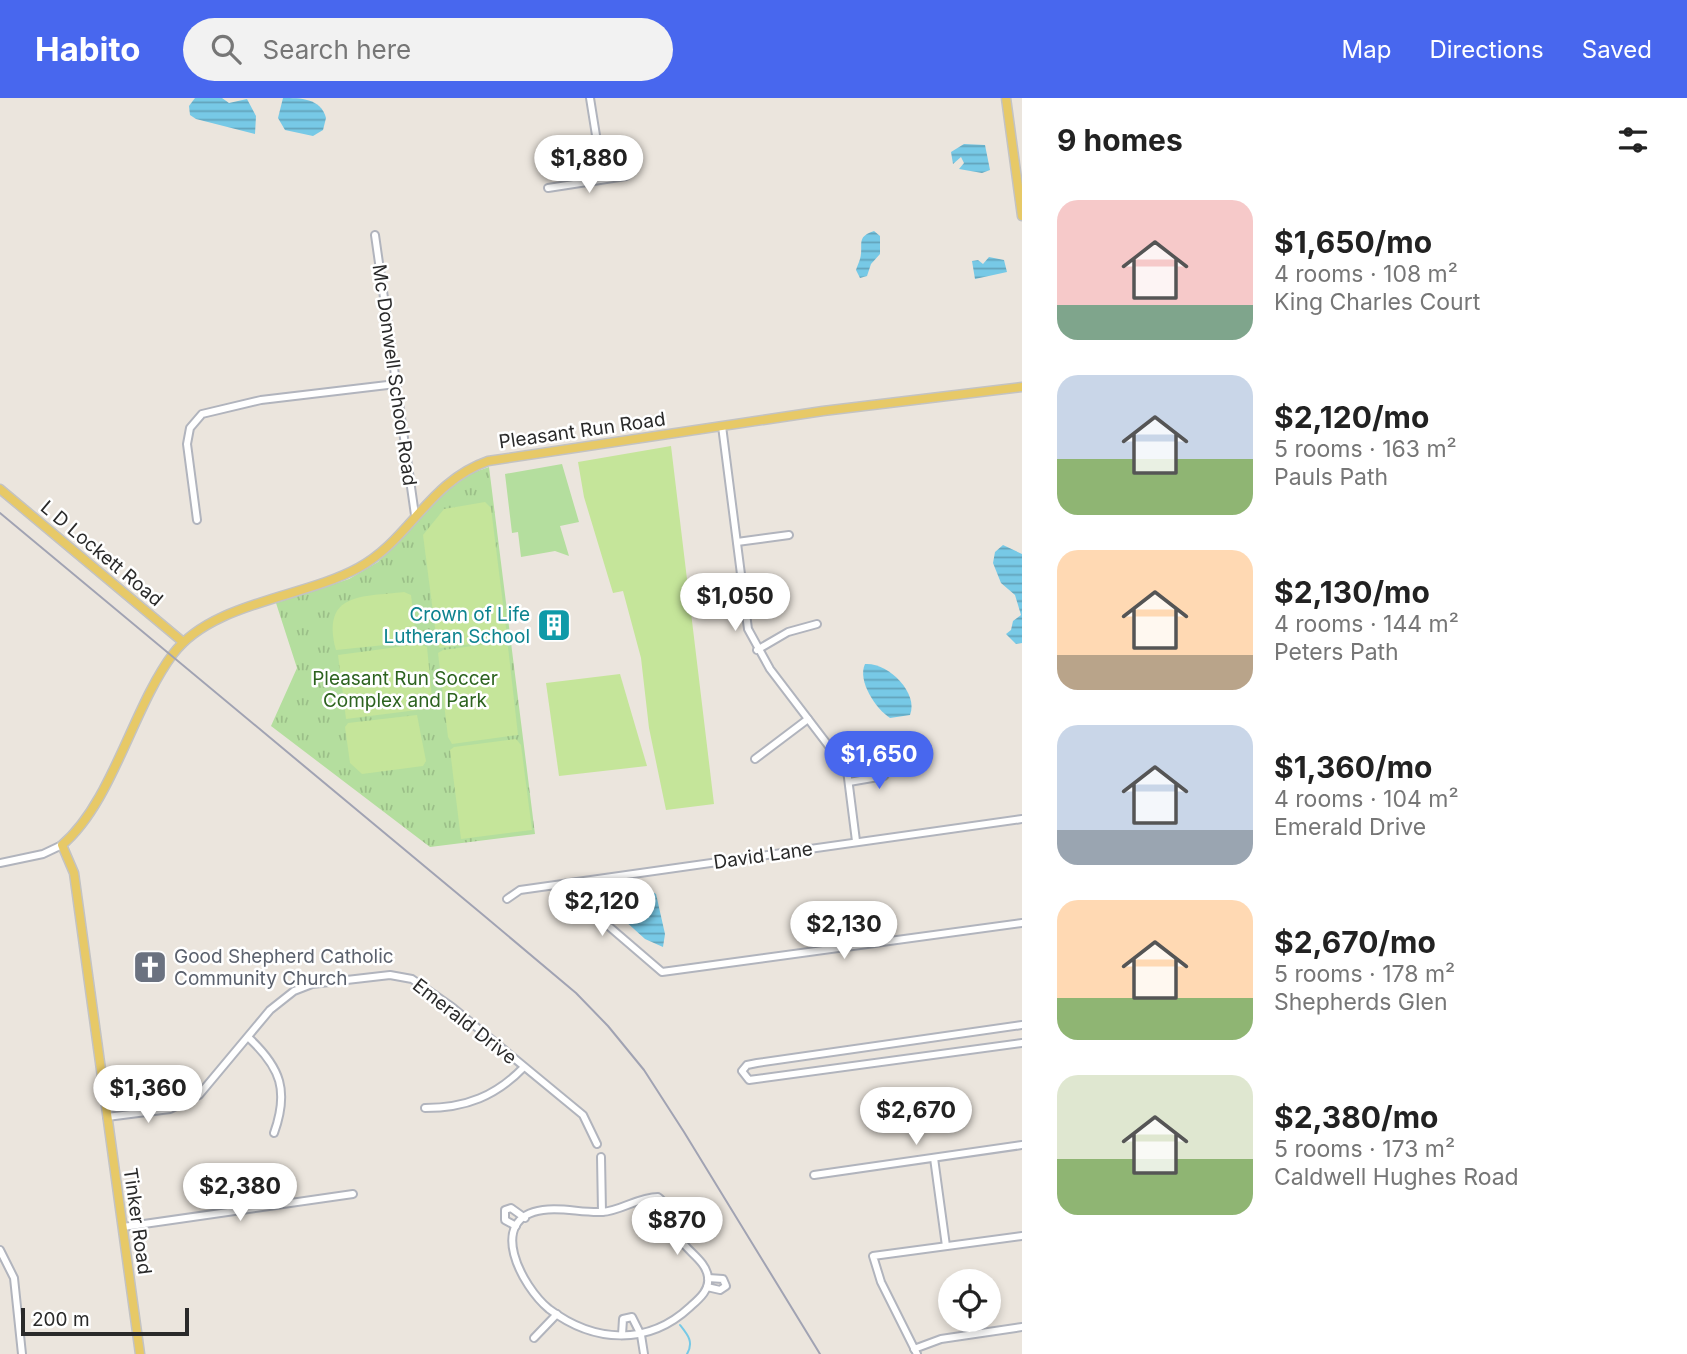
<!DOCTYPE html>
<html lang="en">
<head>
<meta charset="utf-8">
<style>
  body { margin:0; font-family:Inter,sans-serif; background:#f2f2f2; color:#222; height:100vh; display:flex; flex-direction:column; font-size:26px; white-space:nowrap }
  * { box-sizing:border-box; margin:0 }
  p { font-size:23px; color:#767676 }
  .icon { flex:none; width:38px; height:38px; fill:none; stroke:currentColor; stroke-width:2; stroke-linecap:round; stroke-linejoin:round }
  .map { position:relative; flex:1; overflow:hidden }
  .side { display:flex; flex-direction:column; background:#fff; width:665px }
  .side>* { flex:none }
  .buttons { position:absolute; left:938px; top:1171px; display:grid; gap:14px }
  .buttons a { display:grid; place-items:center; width:63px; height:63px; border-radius:50%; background:#fff; box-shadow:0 4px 10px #0003; font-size:35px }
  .scale { position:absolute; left:21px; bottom:18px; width:168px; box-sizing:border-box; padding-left:7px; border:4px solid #2a2a2a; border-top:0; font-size:19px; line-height:24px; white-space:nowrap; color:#2a2a2a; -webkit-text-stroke:5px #fff; paint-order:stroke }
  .price { position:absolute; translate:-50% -60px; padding:0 16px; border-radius:24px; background:#fff; color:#222; font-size:23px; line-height:46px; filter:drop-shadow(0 2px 4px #0008) }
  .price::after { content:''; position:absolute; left:50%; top:42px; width:21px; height:16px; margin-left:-10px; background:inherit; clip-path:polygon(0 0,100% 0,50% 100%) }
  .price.on { background:#4867ee; color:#fff }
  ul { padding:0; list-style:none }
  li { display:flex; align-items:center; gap:21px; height:175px; padding:0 35px }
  li span { display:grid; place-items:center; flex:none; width:196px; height:140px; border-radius:21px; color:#555 }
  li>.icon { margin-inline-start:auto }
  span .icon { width:84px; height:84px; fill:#fffc; stroke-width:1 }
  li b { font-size:30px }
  h2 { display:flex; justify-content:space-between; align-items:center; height:84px; padding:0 35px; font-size:30px }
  header { display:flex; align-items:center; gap:42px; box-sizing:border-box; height:98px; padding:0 35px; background:#4867ee; color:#fff }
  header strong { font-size:33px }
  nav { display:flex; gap:38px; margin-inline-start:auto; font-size:24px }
  .search { width:490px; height:63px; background:#f2f2f2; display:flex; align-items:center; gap:18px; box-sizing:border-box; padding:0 24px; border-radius:38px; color:#767676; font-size:26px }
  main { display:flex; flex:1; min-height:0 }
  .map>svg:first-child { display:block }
  .grass { fill:#b4de9e }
  .park { fill:url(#park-tufts) }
  .pitch { fill:#c5e59a }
  .water { fill:url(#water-rules) }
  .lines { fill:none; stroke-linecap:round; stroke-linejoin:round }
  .stream { stroke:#77c9e6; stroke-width:2 }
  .minor-casing { stroke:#b1b4bd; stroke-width:10 }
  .major-casing { stroke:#c3c3c3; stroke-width:11 }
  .minor { stroke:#fff; stroke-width:6 }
  .major { stroke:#e7c967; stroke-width:8 }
  .rail { stroke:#a1a3b3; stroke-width:2 }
  .labels { text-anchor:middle; stroke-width:5; stroke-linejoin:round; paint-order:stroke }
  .street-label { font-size:19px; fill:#2a2a2a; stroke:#fff }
  .culture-label { font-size:19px; fill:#0d838f; stroke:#fff; text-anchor:end }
  .park-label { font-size:19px; fill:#2d631f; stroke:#fff }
  .worship-label { font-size:19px; fill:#5b616d; stroke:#fff; text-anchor:start }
</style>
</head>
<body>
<header>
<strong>Habito</strong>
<div class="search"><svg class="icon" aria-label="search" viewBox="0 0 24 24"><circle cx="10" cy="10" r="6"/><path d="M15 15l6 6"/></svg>Search here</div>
<nav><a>Map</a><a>Directions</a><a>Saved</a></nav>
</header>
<main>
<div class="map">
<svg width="1022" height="1256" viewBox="0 0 1022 1256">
  <defs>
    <pattern id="park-tufts" width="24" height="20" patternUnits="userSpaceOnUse" patternTransform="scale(1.75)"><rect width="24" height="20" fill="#b4de9e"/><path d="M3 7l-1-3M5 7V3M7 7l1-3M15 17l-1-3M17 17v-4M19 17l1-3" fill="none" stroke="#9bbf88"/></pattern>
    <pattern id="water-rules" width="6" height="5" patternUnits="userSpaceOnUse" patternTransform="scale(1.75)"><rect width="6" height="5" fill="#77c9e6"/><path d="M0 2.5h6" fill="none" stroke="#62a3bb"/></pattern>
  </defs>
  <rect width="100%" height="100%" fill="#ebe5dd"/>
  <!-- grass -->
  <polygon class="grass" points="562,366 579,424 560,428 569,458 555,453 521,459 518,434 512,435 505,376"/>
  <!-- park -->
  <polygon class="park" points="489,369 535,736 430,749 271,628 297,570 276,505 349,481 378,464 408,427 455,381"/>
  <!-- pitch -->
  <g class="pitch">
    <polygon points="671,348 714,706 666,712 649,630 641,560 623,493 613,495 584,399 578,364"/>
    <polygon points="485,404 491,410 507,538 503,542 440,550 437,545 423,437 444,411"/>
    <path d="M404,494L411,497L416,539L414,544L336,552C321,494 362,499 404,494Z"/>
    <polygon points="503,544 508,549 518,637 452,646 448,639 438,555 443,552"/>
    <polygon points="420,546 427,549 433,610 346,621 338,557"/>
    <polygon points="620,576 647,668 559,678 546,585"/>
    <polygon points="417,617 426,663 423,668 362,676 350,665 345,629 348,625"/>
    <polygon points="516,641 521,647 532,732 461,741 450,652 454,649"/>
  </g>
  <!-- water -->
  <g class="water">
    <polygon points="195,0 222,0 229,5 247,1 256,18 255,36 196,21 190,17 189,8"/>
    <path d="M283,0C300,0 321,0 326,20L323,32L313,38L285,32L278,20Z"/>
    <polygon points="964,46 985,47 990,72 982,75 959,71 964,65 961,59 953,66 951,54"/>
    <path d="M874,133L880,138V156L871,166L867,178L860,180L856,172C857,168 859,165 860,161C864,147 855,139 874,133Z"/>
    <polygon points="989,159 1004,162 1007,174 975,181 972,163 978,162 983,166"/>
    <polygon points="1003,447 1022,456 1022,545 1016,546 1006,536 1011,532 1013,523 1021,517 1015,497 1001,485 993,465 995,454"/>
    <path d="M865,566C887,564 919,594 910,617L890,620C876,611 857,583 865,566Z"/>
    <polygon points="645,789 656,796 665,836 663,849 645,841 602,802 612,794"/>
  </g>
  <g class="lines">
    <!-- stream -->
    <path class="stream" d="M680,1227C688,1237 694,1244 687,1256"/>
    <!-- minor casing -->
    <g class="minor-casing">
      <g id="minor">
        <polyline points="590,0 603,81"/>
        <polyline points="548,90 626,78"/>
        <polyline points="375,137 415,417"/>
        <polyline points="722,328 748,531 770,571 847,672 856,743"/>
        <polyline points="197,422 187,346 190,330 202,316 261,302 396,286"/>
        <polyline points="737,444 789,437"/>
        <polyline points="757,552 788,534 817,526"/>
        <polyline points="755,661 808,621"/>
        <polyline points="849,684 884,678 889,671"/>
        <polyline points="0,765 43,756 62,747"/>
        <polyline points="580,784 583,800 591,813 662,874 1022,825"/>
        <polyline points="507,801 520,792 1022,721"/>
        <polyline points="1022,927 757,965 747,967 742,973 749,982 1022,945"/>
        <path d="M249,940C281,970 289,993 274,1035"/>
        <polyline points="106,1010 169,1002 178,1005"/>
        <path d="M425,1010C466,1010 496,998 524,969"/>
        <polyline points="107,1019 170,1011 199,997 270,912 294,893 312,886 390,877 412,881 452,909 583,1017 597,1046"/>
        <polyline points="601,1059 602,1114"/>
        <polyline points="934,1060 946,1148"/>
        <polyline points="814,1077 1022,1047"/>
        <path d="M658,1099C671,1108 671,1128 680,1141C688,1154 706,1163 708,1179C710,1192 699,1201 690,1209C648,1248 594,1245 549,1211C522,1189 485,1120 543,1112C562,1109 582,1115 602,1114C621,1113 638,1099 658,1099Z"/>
        <polyline points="516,1128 505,1122 505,1112 511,1110 525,1120"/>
        <polyline points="123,1129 353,1096"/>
        <polyline points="0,1152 14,1180 22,1256"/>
        <polyline points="707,1189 720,1192 726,1188 723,1181 708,1180"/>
        <polyline points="622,1237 623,1221 632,1219 641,1237 644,1256"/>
        <polyline points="534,1240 557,1216"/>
        <polyline points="914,1251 941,1241 1022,1229"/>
        <polyline points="917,1256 881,1184 873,1158 1022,1138"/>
      </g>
    </g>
    <!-- major casing -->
    <g class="major-casing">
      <g id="major">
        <polyline points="1006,0 1022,118"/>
        <polyline points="0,391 183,544"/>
        <path d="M140,1256L74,775L62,747C112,705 133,609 173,556C212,504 303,500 358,470C410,442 428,384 488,363L823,313L1022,289"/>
      </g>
    </g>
    <!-- minor -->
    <use href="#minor" class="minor"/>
    <!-- major -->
    <use href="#major" class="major"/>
    <!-- rail -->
    <polyline class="rail" points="0,415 482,816 576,895 608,928 644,972 684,1034 820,1256"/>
  </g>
  <!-- icons -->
  <defs>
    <g id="building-square" transform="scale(1.75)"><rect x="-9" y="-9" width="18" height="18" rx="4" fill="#0f9aa8" stroke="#fff"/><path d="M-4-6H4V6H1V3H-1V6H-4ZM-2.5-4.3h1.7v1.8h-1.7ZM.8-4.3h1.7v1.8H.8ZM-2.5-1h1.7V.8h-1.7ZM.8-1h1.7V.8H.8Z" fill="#fff"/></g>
    <g id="church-square" transform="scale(1.75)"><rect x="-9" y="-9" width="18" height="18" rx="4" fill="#6b7280" stroke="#fff"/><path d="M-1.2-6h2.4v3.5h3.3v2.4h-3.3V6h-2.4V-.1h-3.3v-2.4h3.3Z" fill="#fff"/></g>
  </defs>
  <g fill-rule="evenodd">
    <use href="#building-square" x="554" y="527"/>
    <use href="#church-square" x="150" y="869"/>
  </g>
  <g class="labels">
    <!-- street labels -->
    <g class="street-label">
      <text transform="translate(395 277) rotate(82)" y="7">Mc Donwell School Road</text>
      <text transform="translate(582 332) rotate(-8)" y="7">Pleasant Run Road</text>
      <text transform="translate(102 455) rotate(40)" y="7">L D Lockett Road</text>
      <text transform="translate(763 757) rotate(-8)" y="7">David Lane</text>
      <text transform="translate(465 923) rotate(38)" y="7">Emerald Drive</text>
      <text transform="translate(138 1123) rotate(82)" y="7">Tinker Road</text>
    </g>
    <!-- culture labels -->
    <g class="culture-label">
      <text x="530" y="523">Crown of Life<tspan x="530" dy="22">Lutheran School</tspan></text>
    </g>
    <!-- park labels -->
    <g class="park-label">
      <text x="405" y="587">Pleasant Run Soccer<tspan x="405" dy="22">Complex and Park</tspan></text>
    </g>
    <!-- worship labels -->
    <g class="worship-label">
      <text x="174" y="865">Good Shepherd Catholic<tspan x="174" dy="22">Community Church</tspan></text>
    </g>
  </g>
</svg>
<div class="buttons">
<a><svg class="icon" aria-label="locate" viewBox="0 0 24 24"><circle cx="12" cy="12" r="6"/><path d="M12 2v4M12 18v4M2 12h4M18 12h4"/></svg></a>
</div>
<div class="scale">200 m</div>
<b class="price" style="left:589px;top:97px">$1,880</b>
<b class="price" style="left:735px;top:535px">$1,050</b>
<b class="price on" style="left:879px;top:693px">$1,650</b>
<b class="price" style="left:602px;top:840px">$2,120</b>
<b class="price" style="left:844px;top:863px">$2,130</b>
<b class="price" style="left:148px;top:1027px">$1,360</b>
<b class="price" style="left:916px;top:1049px">$2,670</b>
<b class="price" style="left:240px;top:1125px">$2,380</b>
<b class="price" style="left:677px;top:1159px">$870</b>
</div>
<section class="side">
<h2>9 homes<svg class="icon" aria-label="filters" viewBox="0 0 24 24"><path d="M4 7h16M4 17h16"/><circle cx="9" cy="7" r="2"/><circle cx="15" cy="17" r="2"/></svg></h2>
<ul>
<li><span style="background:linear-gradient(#f6c9c9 75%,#7fa58c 0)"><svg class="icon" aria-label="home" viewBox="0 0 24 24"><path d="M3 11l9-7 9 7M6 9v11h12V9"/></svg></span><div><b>$1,650/mo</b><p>4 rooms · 108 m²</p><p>King Charles Court</p></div></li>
<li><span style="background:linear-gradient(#c9d6e8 60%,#8fb573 0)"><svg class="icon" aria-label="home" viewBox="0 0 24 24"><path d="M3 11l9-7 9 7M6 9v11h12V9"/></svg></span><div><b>$2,120/mo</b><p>5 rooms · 163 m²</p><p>Pauls Path</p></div></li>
<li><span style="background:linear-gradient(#ffd9b3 75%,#b9a48a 0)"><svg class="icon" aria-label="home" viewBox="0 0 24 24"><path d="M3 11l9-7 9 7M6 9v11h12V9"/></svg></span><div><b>$2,130/mo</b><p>4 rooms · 144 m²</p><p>Peters Path</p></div></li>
<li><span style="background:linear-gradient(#c9d6e8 75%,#9aa5b1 0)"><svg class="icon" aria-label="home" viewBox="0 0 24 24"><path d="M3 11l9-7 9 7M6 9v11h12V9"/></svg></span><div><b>$1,360/mo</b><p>4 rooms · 104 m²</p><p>Emerald Drive</p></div></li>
<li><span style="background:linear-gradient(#ffd9b3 70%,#8fb573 0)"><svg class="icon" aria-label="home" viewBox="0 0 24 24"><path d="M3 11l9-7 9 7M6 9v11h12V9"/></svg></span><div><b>$2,670/mo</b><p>5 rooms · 178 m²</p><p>Shepherds Glen</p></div></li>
<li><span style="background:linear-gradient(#dfe7d0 60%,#8fb573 0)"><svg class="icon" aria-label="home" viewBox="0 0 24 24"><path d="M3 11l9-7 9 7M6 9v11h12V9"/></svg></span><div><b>$2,380/mo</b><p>5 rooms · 173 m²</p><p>Caldwell Hughes Road</p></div></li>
</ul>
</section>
</main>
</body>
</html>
